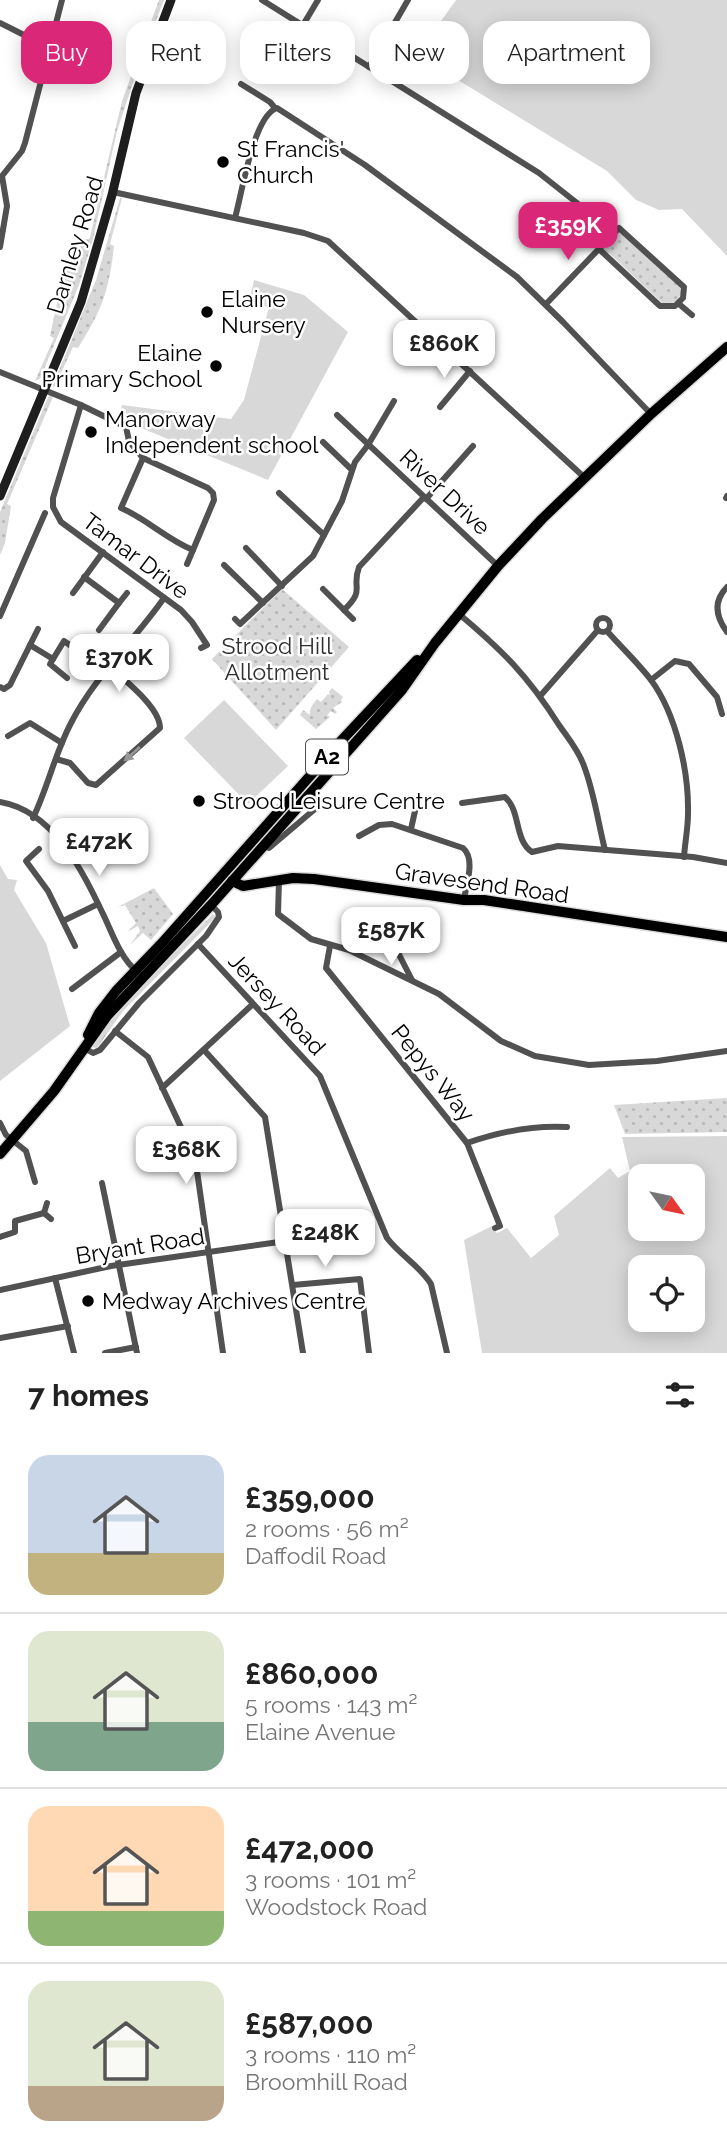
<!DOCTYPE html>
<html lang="en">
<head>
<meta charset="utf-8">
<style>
  body { margin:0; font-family:Raleway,sans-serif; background:#f6f6f6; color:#222; height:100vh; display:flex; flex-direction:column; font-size:26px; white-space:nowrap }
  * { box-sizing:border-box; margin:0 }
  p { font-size:23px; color:#767676 }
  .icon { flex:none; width:38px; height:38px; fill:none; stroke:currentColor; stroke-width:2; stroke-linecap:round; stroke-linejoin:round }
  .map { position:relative; height:1353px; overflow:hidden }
  .drawer { display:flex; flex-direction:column; background:#fff; flex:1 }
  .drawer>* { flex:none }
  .guide { position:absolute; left:21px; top:21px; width:686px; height:63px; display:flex; gap:14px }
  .needle { width:46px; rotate:123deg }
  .fabs { position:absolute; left:628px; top:1164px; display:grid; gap:14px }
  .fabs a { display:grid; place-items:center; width:77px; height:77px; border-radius:14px; background:#fff; box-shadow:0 4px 18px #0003; font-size:35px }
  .price { position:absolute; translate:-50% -60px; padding:0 16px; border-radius:14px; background:#fff; color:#222; font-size:23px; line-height:46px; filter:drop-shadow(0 2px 4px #0008) }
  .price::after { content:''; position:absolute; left:50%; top:42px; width:21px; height:16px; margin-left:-10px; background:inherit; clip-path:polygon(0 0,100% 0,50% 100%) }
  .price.current { background:#db2777; color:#fff }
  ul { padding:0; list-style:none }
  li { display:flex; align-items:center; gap:21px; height:175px; padding:0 28px }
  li+li { border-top:2px solid #e0e0e0 }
  li span { display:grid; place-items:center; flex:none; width:196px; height:140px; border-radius:21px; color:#555 }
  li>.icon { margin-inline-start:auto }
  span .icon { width:84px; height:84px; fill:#fffc; stroke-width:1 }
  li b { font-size:30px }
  h2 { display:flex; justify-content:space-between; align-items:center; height:84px; padding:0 28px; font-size:30px }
  .chip { padding:0 24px; border-radius:21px; background:#fff; box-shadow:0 4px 18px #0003; font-size:24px; line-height:63px }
  .chip.current { background:#db2777; color:#fff }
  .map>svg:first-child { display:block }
  .grass { fill:url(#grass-dots) }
  .forest { fill:url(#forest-firs) }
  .park { fill:#d8d8d8; fill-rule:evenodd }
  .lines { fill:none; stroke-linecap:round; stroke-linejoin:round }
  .primary-casing { stroke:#dbdbdb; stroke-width:13 }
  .street { stroke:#515151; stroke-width:6 }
  .secondary { stroke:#1e1e1e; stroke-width:9 }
  .primary { stroke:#000; stroke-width:10 }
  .oneway { fill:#979797 }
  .poi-dot { fill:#000; stroke:#fff; stroke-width:2.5 }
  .labels { text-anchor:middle; stroke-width:5; stroke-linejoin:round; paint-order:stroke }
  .shield { fill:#fff; stroke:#4c4c4c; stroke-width:2 }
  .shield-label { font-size:21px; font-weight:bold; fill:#000 }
  .poi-label { font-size:23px; fill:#000; stroke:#fff; text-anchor:start }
  .street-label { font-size:23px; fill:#000; stroke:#fff }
  .park-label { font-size:23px; fill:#2f2f2f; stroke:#fff }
</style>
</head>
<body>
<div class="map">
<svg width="727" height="1353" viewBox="0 0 727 1353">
  <defs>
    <pattern id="grass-dots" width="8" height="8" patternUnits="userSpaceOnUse" patternTransform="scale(1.75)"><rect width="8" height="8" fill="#d8d8d8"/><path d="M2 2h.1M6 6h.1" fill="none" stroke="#b8b8b8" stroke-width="1.8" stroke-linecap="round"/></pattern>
    <pattern id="forest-firs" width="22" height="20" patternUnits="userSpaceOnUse" patternTransform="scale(1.75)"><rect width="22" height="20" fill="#d8d8d8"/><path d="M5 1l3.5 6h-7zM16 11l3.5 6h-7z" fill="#b8b8b8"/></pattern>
  </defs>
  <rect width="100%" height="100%" fill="#fff"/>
  <!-- grass -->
  <g class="grass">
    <polygon points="159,0 164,0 142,56 117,131 93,239 79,285 40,379 35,381 54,338 50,336 57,303 67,271 84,239 89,239 90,237 122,101"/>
    <path d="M120,198H122L110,244L114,246C109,291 102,310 78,348L73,347L54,388L53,385L96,280Z"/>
    <polygon points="620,231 680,287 681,293 677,302 668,304 662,303 609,253 606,254 602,248"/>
    <polygon points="49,395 53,397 7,504 11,506 5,543 0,555 0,512"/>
    <polygon points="282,589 349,647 276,730 212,659"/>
    <path d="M332,688L343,697L341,700L342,702L333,708L337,712L335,714L331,711L327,715L330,717L316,729L300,715L303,710L310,715C309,710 312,705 317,699L321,702L328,694L330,695L329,692Z"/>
    <polygon points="154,888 173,914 151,940 143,933 130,945 140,931 138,926 127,932 136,923 125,905 118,907"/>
    <polygon points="727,1098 727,1132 625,1134 614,1105"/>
  </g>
  <!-- forest -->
  <polygon class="forest" points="213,914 216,917 123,1011 97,1048 91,1047 113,1015"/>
  <!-- park -->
  <g class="park">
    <polygon points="456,0 727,0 727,256 682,209 659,210 636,200 607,171 417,55"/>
    <polygon points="254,280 304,295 348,332 268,480 119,419 122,405 231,419 244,400 269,307 249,303"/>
    <polygon points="224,700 288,766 248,804 184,738"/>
    <polygon points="0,865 8,879 17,880 14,890 46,943 70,1026 0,1081"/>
    <path d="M727,1136V1353H482L464,1240L492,1226L497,1233L507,1228L531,1258L559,1235L554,1216L610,1168L618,1178L630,1171L622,1137ZM640,1176H693V1228H640ZM640,1267H693V1320H640Z"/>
  </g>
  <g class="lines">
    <!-- primary casing -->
    <g class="primary-casing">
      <g id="primary">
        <polyline points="232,881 243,886 293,878 314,879 464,900 484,900 727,937"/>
        <polyline points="88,1035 99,1013 116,991 162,943 341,741 417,660"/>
        <polyline points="0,1154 54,1091 107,1016 211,905 402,690 435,643 498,566 542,519 651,414 727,347"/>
      </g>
    </g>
    <!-- street -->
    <g class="street">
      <polyline points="262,0 539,173 577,203 609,237"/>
      <polyline points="0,23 50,48"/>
      <polyline points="303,25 318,0"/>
      <polyline points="369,67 408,0"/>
      <polyline points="241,84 270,102 275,108"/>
      <polyline points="113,192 304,233 328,241 585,478"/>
      <path d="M235,218C242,194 253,116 277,108L365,165L517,277L563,322L651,414"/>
      <polyline points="0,247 7,206 2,176 22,151 25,143 62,0"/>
      <polyline points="546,304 619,228 684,287 683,298 675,306 660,306 599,249"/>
      <polyline points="679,304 692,315"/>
      <path d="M0,372L81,405L126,427L129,441L143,458L208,488L213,493L214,500L193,550C166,539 147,519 121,508L143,458"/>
      <polyline points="81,405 53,498 53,507 61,522 181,610 192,622 207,645 201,648"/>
      <polyline points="440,407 470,371"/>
      <polyline points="337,415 498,566"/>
      <polyline points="323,442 351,469"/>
      <polyline points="279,493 324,535"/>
      <polyline points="726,498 727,496"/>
      <polyline points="426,499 473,446"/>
      <polyline points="246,548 282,586"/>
      <polyline points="187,564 193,550"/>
      <polyline points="224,565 263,603"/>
      <polyline points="84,577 119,603 99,630"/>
      <path d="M727,587C713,601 716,617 727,632"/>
      <path d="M323,589L344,610C366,589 351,589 359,567L424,497"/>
      <polyline points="73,593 103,552"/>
      <polyline points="119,603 127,593"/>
      <polyline points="344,610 353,619"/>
      <path d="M459,614C503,651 528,676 559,725C568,738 579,751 584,766C594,792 598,822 605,850"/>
      <polyline points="0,616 45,513"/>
      <circle cx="603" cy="625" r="7"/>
      <polyline points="235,619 240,624 313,556 342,501 355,462 368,445 394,401"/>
      <path d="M607,631C621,647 638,663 651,680C676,714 689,771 688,814C688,828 685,842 684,857"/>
      <polyline points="30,645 53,659"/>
      <polyline points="67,678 50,664 64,641 84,655"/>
      <polyline points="651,680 675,661 689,664 717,697 722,714"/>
      <polyline points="0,687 4,689 10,685 38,629"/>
      <polyline points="541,695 598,630"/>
      <polyline points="8,736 30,723 62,743"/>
      <path d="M56,759L70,763L88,783L96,785L160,728C160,707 124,680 109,666"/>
      <path d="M0,802C54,811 83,872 104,916C113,935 120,957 137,972"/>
      <path d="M462,803L505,797C521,811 514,840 532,852L558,846L693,857L727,863"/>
      <path d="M33,818C48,787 55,753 71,723C95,676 134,641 164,598"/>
      <polyline points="411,829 417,802"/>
      <path d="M359,836L379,825L392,824L463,848C476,859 466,885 464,900"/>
      <polyline points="263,846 269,848 322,803 311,792"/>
      <polyline points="39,849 26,861 48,891 75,946"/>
      <polyline points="279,880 278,914 311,939 349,950 439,994 501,1041 535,1056 589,1065 657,1061 727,1051"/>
      <polyline points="63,921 98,904"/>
      <polyline points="385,935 390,937 412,980"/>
      <path d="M198,944L320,1076L387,1238C400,1255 420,1266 431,1284L447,1353"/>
      <polyline points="330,946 326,968 467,1143 500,1226 495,1228"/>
      <polyline points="72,989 121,952"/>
      <polyline points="115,1031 148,1057 195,1157 223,1353"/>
      <polyline points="84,1048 93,1053 100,1050 139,1003 206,936 219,917 218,912 211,905"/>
      <polyline points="204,1050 265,1117 303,1353"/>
      <polyline points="162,1088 253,1004"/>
      <polyline points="0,1123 6,1135 26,1151 35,1182"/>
      <path d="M467,1143C499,1132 533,1125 567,1127"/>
      <polyline points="102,1183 137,1353"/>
      <polyline points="47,1203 44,1213 51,1219"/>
      <polyline points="0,1237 15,1232 15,1221 44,1213"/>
      <polyline points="55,1278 74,1353"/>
      <polyline points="293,1285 360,1279 369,1353"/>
      <polyline points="0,1290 111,1266 286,1241"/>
      <polyline points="0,1338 68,1326"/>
      <polyline points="105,1353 136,1347"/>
    </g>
    <!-- secondary -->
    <polyline class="secondary" points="0,496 81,302 112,195 136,93 171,0"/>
    <!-- primary -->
    <use href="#primary" class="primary"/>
  </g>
  <!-- one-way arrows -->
  <defs><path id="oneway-solid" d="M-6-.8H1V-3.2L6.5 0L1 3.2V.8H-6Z" transform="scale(1.75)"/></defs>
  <use class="oneway" href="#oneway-solid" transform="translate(132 754) rotate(138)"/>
  <!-- markers -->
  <g class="poi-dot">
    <circle cx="223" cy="162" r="7"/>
    <circle cx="207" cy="312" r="7"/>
    <circle cx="216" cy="366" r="7"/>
    <circle cx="91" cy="432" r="7"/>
    <circle cx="199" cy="801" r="7"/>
    <circle cx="88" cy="1301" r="7"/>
  </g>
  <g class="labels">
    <!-- shield labels -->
    <rect class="shield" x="306" y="739.5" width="42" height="35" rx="5"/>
    <g class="shield-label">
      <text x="327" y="764">A2</text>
    </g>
    <!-- poi labels -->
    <g class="poi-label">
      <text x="237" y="157">St Francis'<tspan x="237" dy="26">Church</tspan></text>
      <text x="221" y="307">Elaine<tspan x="221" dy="26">Nursery</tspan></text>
      <text x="202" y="361" text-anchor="end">Elaine<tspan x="202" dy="26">Primary School</tspan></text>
      <text x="105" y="427">Manorway<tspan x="105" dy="26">Independent school</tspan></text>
      <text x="213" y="809">Strood Leisure Centre</text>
      <text x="102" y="1309">Medway Archives Centre</text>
    </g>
    <!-- street labels -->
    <g class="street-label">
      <text transform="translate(75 245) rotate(-73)" y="8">Darnley Road</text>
      <text transform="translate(445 492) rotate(43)" y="8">River Drive</text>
      <text transform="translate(136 556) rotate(37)" y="8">Tamar Drive</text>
      <text transform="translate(482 883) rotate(8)" y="8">Gravesend Road</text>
      <text transform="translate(277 1004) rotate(47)" y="8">Jersey Road</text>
      <text transform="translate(433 1073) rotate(51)" y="8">Pepys Way</text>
      <text transform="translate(140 1246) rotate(-9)" y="8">Bryant Road</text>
    </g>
    <!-- park labels -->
    <g class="park-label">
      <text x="277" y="654">Strood Hill<tspan x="277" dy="26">Allotment</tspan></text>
    </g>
  </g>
</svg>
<div class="fabs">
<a><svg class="needle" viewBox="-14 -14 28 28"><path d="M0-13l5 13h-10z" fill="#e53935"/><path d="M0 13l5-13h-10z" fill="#767676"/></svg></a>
<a><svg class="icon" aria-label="locate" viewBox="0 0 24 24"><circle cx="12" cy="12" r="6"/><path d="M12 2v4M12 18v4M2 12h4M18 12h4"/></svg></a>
</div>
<b class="price current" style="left:568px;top:262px">£359K</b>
<b class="price" style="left:444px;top:380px">£860K</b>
<b class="price" style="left:119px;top:694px">£370K</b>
<b class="price" style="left:99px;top:878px">£472K</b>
<b class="price" style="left:391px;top:967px">£587K</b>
<b class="price" style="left:186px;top:1186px">£368K</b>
<b class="price" style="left:325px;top:1269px">£248K</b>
<div class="guide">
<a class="chip current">Buy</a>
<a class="chip">Rent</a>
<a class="chip">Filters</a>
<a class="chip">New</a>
<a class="chip">Apartment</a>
</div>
</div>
<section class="drawer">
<h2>7 homes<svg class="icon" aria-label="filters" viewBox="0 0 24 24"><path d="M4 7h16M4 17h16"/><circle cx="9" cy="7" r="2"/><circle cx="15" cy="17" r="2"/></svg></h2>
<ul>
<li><span style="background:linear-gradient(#c9d6e8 70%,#c2b280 0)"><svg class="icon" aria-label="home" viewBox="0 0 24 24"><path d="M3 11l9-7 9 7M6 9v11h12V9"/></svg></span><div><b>£359,000</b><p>2 rooms · 56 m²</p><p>Daffodil Road</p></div></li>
<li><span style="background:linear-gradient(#dfe7d0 65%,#7fa58c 0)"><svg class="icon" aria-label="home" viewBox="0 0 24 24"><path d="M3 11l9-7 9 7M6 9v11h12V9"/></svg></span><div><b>£860,000</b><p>5 rooms · 143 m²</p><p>Elaine Avenue</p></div></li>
<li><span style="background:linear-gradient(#ffd9b3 75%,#8fb573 0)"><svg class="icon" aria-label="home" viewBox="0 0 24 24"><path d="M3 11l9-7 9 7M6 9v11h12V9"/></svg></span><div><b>£472,000</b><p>3 rooms · 101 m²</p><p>Woodstock Road</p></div></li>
<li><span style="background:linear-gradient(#dfe7d0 75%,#b9a48a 0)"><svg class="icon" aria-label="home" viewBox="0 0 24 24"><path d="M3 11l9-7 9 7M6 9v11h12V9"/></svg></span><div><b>£587,000</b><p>3 rooms · 110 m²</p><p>Broomhill Road</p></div></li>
</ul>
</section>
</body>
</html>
